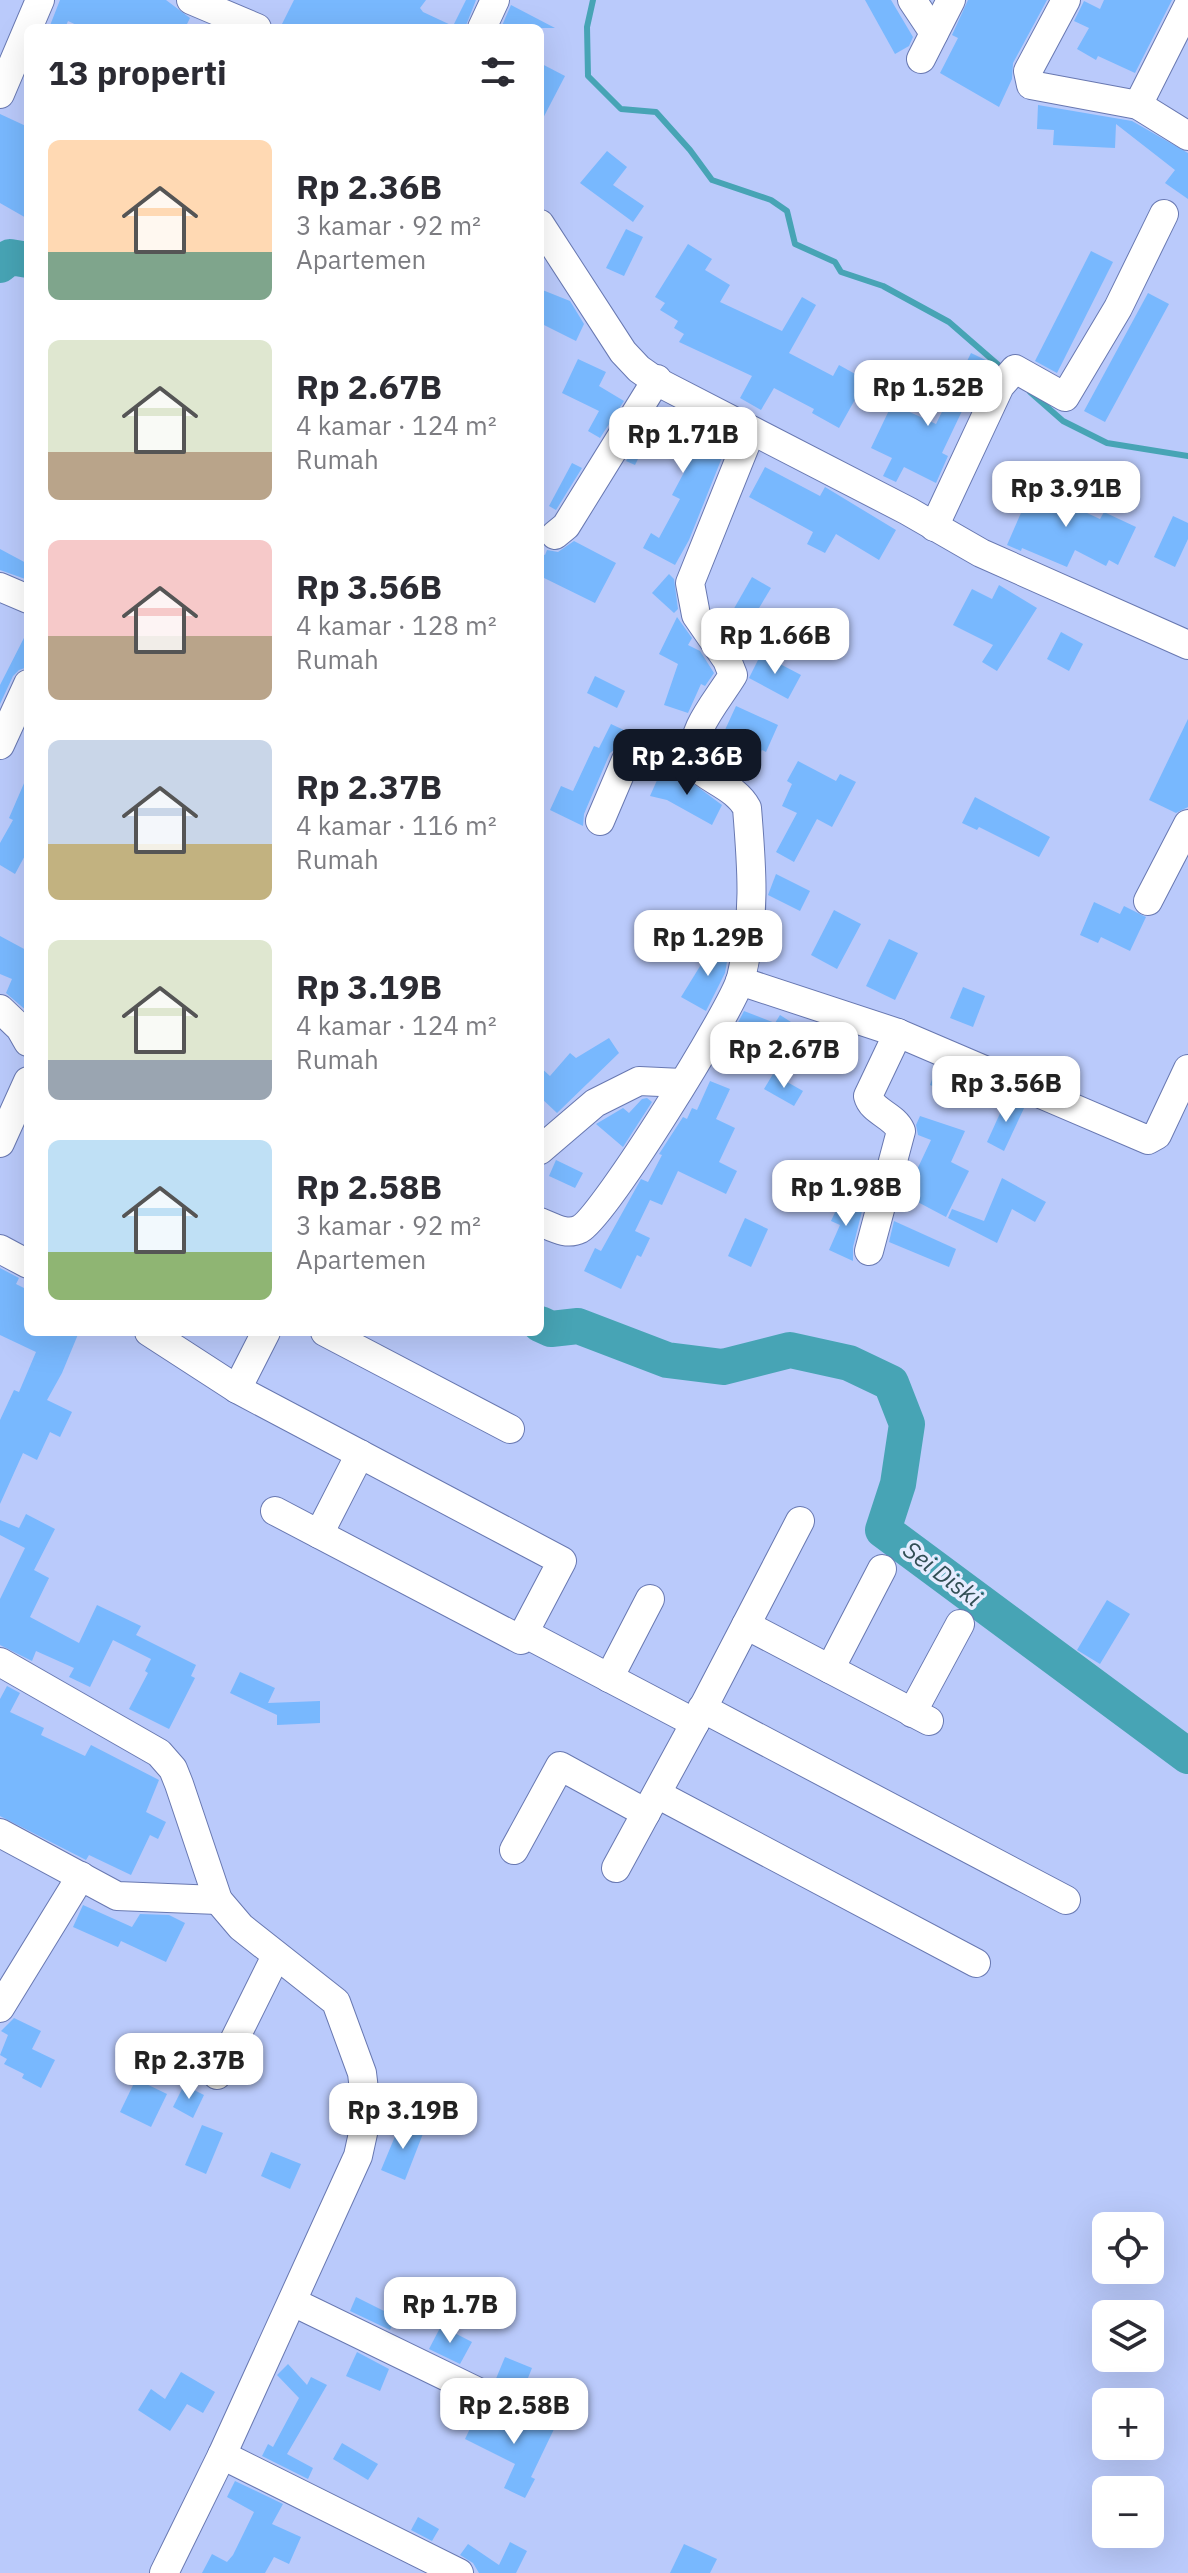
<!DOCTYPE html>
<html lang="id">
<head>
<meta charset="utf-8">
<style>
  body { margin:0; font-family:"IBM Plex Sans",sans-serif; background:#f2f2f3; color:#2b2b33; height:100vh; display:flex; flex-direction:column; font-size:30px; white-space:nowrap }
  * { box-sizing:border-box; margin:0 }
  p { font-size:26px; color:#7c7c81 }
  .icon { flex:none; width:44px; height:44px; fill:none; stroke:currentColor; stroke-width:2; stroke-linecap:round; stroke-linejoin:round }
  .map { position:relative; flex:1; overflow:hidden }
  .details { position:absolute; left:24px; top:24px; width:520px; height:1312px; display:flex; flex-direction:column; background:#fff; border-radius:12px; box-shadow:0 8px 32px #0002 }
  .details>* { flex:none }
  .fabs { position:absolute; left:1092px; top:2212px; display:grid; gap:16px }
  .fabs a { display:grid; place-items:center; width:72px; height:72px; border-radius:12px; background:#fff; box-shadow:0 8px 32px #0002; font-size:40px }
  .price { position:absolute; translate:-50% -68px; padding:0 18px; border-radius:16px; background:#fff; color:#222; font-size:26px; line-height:52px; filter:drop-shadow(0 2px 4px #0008) }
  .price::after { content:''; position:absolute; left:50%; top:48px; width:24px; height:18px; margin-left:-12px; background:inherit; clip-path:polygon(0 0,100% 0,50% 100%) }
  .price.active { background:#111827; color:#fff }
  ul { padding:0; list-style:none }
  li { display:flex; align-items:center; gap:24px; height:200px; padding:0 24px }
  li span { display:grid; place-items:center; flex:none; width:224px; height:160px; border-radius:12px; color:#555 }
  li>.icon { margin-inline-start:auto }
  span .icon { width:96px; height:96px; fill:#fffc; stroke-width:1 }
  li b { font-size:34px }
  h2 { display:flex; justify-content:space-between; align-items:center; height:96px; padding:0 24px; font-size:34px }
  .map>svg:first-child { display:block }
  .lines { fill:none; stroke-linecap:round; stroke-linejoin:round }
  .stream { stroke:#47a4b5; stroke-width:6 }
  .river { stroke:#47a4b5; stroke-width:36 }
  .building { fill:#78b8fe }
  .minor-casing { stroke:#6878b1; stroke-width:30 }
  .minor { stroke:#fff; stroke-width:28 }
  .labels { text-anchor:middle; stroke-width:7; stroke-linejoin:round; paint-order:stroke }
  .water-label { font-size:24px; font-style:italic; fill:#324f55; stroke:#e5ecff }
</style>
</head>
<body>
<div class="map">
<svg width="1188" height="2573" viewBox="0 0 1188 2573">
  <rect width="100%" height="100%" fill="#bacafb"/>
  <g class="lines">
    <!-- stream -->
    <g class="stream">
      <polyline points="593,0 587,27 588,76 621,109 656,112 690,150 712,180 771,200 787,211 795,244 835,262 841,272 883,286 949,322 1003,369"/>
      <polyline points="1030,392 1063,421 1107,443 1188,456"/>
    </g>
    <!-- river -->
    <g class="river">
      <polyline points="0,265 10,257 28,260"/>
      <polyline points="540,1324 551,1329 578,1326 667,1360 723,1367 790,1350 849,1363 891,1383 907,1424 898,1484 883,1530 1188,1756"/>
    </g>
  </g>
  <!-- building -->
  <g class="building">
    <polygon points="60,0 166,0 190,18 185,28 83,28 68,21 65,28 49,28"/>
    <polygon points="294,0 426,0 420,8 423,12 453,26 466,0 476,0 465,28 280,28"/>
    <polygon points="865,0 891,0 913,37 909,46 895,54"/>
    <polygon points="968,0 1047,0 1013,63 1012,79 999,107 940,73 958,38 952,35"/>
    <polygon points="1104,0 1172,0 1135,73 1098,56 1096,60 1077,49 1089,28 1074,21 1084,1 1100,9"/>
    <polygon points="511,5 555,28 501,28"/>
    <polygon points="540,63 565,76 540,124"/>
    <polygon points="1038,105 1132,121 1188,153 1188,199 1165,183 1175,170 1116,124 1115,148 1053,145 1054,130 1037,129"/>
    <polygon points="0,114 28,127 28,219 0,203"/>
    <polygon points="607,151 627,167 613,185 644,206 633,222 580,183"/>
    <polygon points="626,229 643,237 624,276 606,268"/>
    <polygon points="688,244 712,259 705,270 730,285 720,302 782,331 802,297 816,305 789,353 833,376 839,365 866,380 839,428 812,413 814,409 774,388 761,410 740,398 752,376 679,342 684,334 674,328 678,321 660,310 665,303 655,297"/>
    <polygon points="1091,251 1113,262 1057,373 1035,361"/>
    <polygon points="540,289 570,301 584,324 576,341 540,323"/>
    <polygon points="1148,293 1169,304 1105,422 1084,411"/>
    <polygon points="971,353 994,364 978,393 972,390 942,453 948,456 936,483 904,467 896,482 883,476 892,458 871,448 892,404 936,424"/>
    <polygon points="578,359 606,372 599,386 624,401 600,438 588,431 599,411 562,393"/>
    <polygon points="670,407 722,434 718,440 727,445 689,540 675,565 643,548 651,533 659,538 680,499 672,495 689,463 648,439 635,465 626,461 656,413 664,417"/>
    <polygon points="572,463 582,468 556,510 549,506"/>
    <polygon points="765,467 820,496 825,487 896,530 879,560 836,534 825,553 807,544 813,532 749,497"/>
    <polygon points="1017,483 1050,496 1056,483 1069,489 1063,502 1100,519 1104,512 1136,527 1118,565 1109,560 1106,566 1075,550 1067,567 1022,548 1021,551 1007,545 1024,506 1010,500"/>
    <polygon points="1173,516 1188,523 1188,539 1175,567 1154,557"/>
    <polygon points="574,541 616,563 595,603 540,576 540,553 545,555 547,550 558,552"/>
    <polygon points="0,549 28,564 28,580 0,570"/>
    <polygon points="669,574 674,579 678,609 674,613 652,593"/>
    <polygon points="752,577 771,588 746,630 728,619"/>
    <polygon points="999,585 1037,608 997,671 982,662 993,645 953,625 972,589 992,599"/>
    <polygon points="677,617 692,638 688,645 700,651 714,673 705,686 701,684 688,713 664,705 678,664 659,654"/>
    <polygon points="28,630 28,667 19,670 13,676 0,704 0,685"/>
    <polygon points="1061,632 1083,644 1069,671 1047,659"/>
    <polygon points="761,654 801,675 788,699 749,678"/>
    <polygon points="595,676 625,691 617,708 587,693"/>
    <polygon points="736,706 778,725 766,752 762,750 749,776 740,772 738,775 712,758"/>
    <polygon points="1188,719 1188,807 1176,813 1149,800"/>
    <polygon points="611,724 628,732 622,744 610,753 584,814 583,826 550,810 561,786 573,791 594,746 599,748"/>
    <polygon points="798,761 836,781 840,774 856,782 832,827 817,819 794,862 776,852 797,813 782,806 792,784 787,781"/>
    <polygon points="679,773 722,805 712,825 667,800 650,796 658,778"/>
    <polygon points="28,774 28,850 15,874 0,865 0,843 13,820 9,818"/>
    <polygon points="975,797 1050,837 1039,857 979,827 977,830 962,823"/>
    <polygon points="776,874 810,891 800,911 768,895"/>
    <polygon points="1094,902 1120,914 1124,906 1146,917 1130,951 1101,937 1098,943 1080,935"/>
    <polygon points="834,910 861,924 837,969 811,955"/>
    <polygon points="0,936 26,950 28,946 28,1012 6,993 12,979 0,974"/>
    <polygon points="889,939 918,953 895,1000 866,986"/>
    <polygon points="715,942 729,950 725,973 706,1011 681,997"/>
    <polygon points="963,987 985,996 973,1027 950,1018"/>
    <polygon points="744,1011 775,1023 780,1015 802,1029 790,1050 751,1025 744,1041 731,1036"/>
    <polygon points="609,1038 619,1053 557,1113 540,1097 540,1067 550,1076 570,1053 576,1058"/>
    <polygon points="936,1068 974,1084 968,1100 930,1085"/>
    <polygon points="773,1074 803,1091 794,1106 764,1089"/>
    <polygon points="710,1081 730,1089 716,1119 735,1128 719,1162 737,1171 726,1194 678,1171 662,1205 650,1200 635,1231 650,1238 641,1257 637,1255 621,1289 584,1271 595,1248 601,1251 641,1179 648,1182 662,1155 659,1154 683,1117 687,1119 692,1108 697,1110"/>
    <polygon points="647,1098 652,1102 623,1147 596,1124 623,1108 629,1113 642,1099"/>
    <polygon points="1007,1098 1025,1106 1004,1151 987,1142"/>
    <polygon points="920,1116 965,1131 951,1162 969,1171 946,1217 912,1199 920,1178 914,1176 931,1140 918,1135 916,1125"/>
    <polygon points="556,1160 583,1173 575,1188 549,1176"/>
    <polygon points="1002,1178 1046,1202 1035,1222 1012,1209 997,1243 948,1218 952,1209 984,1221"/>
    <polygon points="842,1197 863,1207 853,1247 853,1261 829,1250 840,1225 831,1221"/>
    <polygon points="745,1218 768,1229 751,1267 728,1256"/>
    <polygon points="894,1221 956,1249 949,1267 889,1242"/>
    <polygon points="0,1268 19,1278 16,1284 28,1290 28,1332 79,1332 62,1373 47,1400 72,1412 60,1437 50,1432 37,1460 23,1453 0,1504 0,1420 14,1390 19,1392 36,1352 0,1335"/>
    <polygon points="26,1514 55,1529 34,1570 49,1578 30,1617 79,1643 97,1605 141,1626 136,1635 196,1665 191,1676 195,1678 169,1729 129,1709 148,1673 145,1671 151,1659 113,1640 90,1687 69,1677 74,1668 36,1651 32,1661 0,1645 0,1599 25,1548 0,1535 0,1520 19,1528"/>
    <polygon points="1107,1600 1130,1614 1100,1664 1077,1650"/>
    <polygon points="240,1672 275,1688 268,1703 320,1701 320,1723 277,1725 277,1715 230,1693"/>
    <polygon points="7,1686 20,1693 10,1712 44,1728 41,1735 85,1756 91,1745 159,1780 146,1812 166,1822 158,1839 150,1835 131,1875 89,1855 86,1860 0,1816 0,1699"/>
    <polygon points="83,1905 132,1927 140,1914 169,1915 185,1923 166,1962 121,1941 118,1947 73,1927"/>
    <polygon points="14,2018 41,2031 32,2049 55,2060 41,2088 22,2078 24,2074 4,2064 7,2059 0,2055 8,2035 1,2031"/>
    <polygon points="136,2079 167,2094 151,2127 120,2112"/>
    <polygon points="184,2085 204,2095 193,2118 173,2107"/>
    <polygon points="401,2122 424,2131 405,2180 381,2170"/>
    <polygon points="202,2125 223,2133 206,2174 185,2165"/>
    <polygon points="271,2152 301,2164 290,2189 261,2176"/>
    <polygon points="356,2297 396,2317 390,2330 350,2311"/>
    <polygon points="441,2326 472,2342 460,2364 429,2349"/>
    <polygon points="357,2352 389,2369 380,2391 346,2376"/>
    <polygon points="505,2357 532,2368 520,2398 512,2390 495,2381"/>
    <polygon points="288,2364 307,2385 311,2377 327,2385 287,2454 313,2468 308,2479 262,2456 268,2444 273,2447 299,2398 277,2375"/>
    <polygon points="181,2372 215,2392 203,2413 187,2404 170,2431 138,2410 151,2389 165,2399"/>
    <polygon points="522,2411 555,2427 531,2477 535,2479 525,2498 504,2488 515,2464 465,2439 478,2412 513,2429"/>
    <polygon points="342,2443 378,2464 368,2480 333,2459"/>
    <polygon points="235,2481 283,2504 272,2524 301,2537 289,2564 274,2557 265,2573 202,2573 212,2554 227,2562 233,2555 254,2512 227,2497"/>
    <polygon points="418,2517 439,2529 432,2541 411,2530"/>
    <polygon points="510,2542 527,2551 516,2573 479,2573 473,2563 460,2555 468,2544 499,2565"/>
    <polygon points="684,2544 717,2559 710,2573 670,2573"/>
  </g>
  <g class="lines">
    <!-- minor casing -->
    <g class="minor-casing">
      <g id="minor">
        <polyline points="191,0 257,28"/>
        <polyline points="912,0 934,33"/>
        <polyline points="1066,0 1028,71 1031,85 1138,105 1188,136"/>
        <polyline points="482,28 495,0"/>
        <polyline points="921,59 951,0"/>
        <polyline points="0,94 40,0"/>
        <polyline points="1138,105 1188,6"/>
        <polyline points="540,224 623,352 639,369 656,381 908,511 981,553 1188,645"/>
        <polyline points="934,527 1000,386 1015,369 1065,397 1118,308 1164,214"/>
        <polyline points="555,535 566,526 657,379"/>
        <polyline points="0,587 28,599"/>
        <polyline points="0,745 28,684"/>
        <polyline points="600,821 626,760 650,762 671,758 692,747"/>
        <polyline points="1148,901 1188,824"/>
        <polyline points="740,981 898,1033 1148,1140 1157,1135 1188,1069"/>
        <polyline points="0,1009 20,1028 28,1042"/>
        <polyline points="0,1143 28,1081"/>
        <polyline points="540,1150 595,1103 639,1081 682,1083"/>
        <path d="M540,1222C553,1227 566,1236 580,1229C605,1215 732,1010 741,978C756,917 752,869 747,808C736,787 710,781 693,764C690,729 716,703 733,675L727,660L696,615L690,583L751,431"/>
        <polyline points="0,1249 28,1264"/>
        <path d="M869,1251L901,1131C894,1115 872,1112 868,1096L898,1033"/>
        <polyline points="149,1332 237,1389 562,1561 524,1633"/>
        <polyline points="325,1332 510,1429"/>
        <polyline points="237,1389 266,1332"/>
        <polyline points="275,1511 521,1640 524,1633 695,1723 800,1521"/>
        <polyline points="319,1534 360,1454"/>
        <polyline points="746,1625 929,1721"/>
        <polyline points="0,1662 159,1753 173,1769 179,1784 218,1900 241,1927 336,2002 362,2073 367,2115 358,2156 222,2455 164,2573"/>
        <polyline points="830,1669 882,1569"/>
        <polyline points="609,1678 650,1599"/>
        <polyline points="702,1708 1066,1900"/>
        <polyline points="912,1713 960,1624"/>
        <polyline points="657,1794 976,1963"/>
        <polyline points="0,1833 117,1896 218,1900"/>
        <polyline points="514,1850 560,1766 646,1813"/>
        <polyline points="616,1868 695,1723"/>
        <polyline points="0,2008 81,1876"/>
        <polyline points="217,2075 276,1956"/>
        <polyline points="293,2302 505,2405"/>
        <polyline points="222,2455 459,2573"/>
      </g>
    </g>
    <!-- minor -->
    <use href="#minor" class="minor"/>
  </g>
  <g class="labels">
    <!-- water labels -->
    <g class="water-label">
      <text transform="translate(942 1574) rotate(37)" y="8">Sei Diski</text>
    </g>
  </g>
</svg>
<div class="fabs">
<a><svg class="icon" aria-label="locate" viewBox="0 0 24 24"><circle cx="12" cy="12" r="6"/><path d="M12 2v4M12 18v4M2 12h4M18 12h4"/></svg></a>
<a><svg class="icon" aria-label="layers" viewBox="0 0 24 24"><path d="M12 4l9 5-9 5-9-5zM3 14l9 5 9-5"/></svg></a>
<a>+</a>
<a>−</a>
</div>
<b class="price" style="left:928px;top:428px">Rp 1.52B</b>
<b class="price" style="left:683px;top:475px">Rp 1.71B</b>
<b class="price" style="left:1066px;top:529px">Rp 3.91B</b>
<b class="price" style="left:775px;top:676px">Rp 1.66B</b>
<b class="price active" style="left:687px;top:797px">Rp 2.36B</b>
<b class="price" style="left:708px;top:978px">Rp 1.29B</b>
<b class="price" style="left:784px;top:1090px">Rp 2.67B</b>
<b class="price" style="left:1006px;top:1124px">Rp 3.56B</b>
<b class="price" style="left:846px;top:1228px">Rp 1.98B</b>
<b class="price" style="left:189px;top:2101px">Rp 2.37B</b>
<b class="price" style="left:403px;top:2151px">Rp 3.19B</b>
<b class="price" style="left:450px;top:2345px">Rp 1.7B</b>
<b class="price" style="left:514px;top:2446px">Rp 2.58B</b>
<section class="details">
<h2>13 properti<svg class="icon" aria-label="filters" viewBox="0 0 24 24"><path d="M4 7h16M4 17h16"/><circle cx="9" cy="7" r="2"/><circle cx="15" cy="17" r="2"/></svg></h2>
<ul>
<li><span style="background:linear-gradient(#ffd9b3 70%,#7fa58c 0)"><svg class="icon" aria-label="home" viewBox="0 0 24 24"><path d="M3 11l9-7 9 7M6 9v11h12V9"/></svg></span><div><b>Rp 2.36B</b><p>3 kamar · 92 m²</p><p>Apartemen</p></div></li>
<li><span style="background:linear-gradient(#dfe7d0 70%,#b9a48a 0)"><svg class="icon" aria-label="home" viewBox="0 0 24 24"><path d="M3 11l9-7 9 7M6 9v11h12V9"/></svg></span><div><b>Rp 2.67B</b><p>4 kamar · 124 m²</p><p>Rumah</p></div></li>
<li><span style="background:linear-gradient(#f6c9c9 60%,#b9a48a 0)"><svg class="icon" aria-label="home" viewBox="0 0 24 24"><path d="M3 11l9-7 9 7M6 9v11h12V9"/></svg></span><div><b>Rp 3.56B</b><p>4 kamar · 128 m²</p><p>Rumah</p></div></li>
<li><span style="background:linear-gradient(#c9d6e8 65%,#c2b280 0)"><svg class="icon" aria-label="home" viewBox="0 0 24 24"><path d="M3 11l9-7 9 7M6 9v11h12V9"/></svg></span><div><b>Rp 2.37B</b><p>4 kamar · 116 m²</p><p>Rumah</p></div></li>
<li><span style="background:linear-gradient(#dfe7d0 75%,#9aa5b1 0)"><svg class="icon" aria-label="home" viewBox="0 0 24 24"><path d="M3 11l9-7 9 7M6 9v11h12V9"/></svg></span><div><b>Rp 3.19B</b><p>4 kamar · 124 m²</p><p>Rumah</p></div></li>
<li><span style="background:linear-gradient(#bfe0f5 70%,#8fb573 0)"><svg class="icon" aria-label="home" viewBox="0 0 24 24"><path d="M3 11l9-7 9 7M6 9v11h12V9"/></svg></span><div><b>Rp 2.58B</b><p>3 kamar · 92 m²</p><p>Apartemen</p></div></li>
</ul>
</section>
</div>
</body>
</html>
